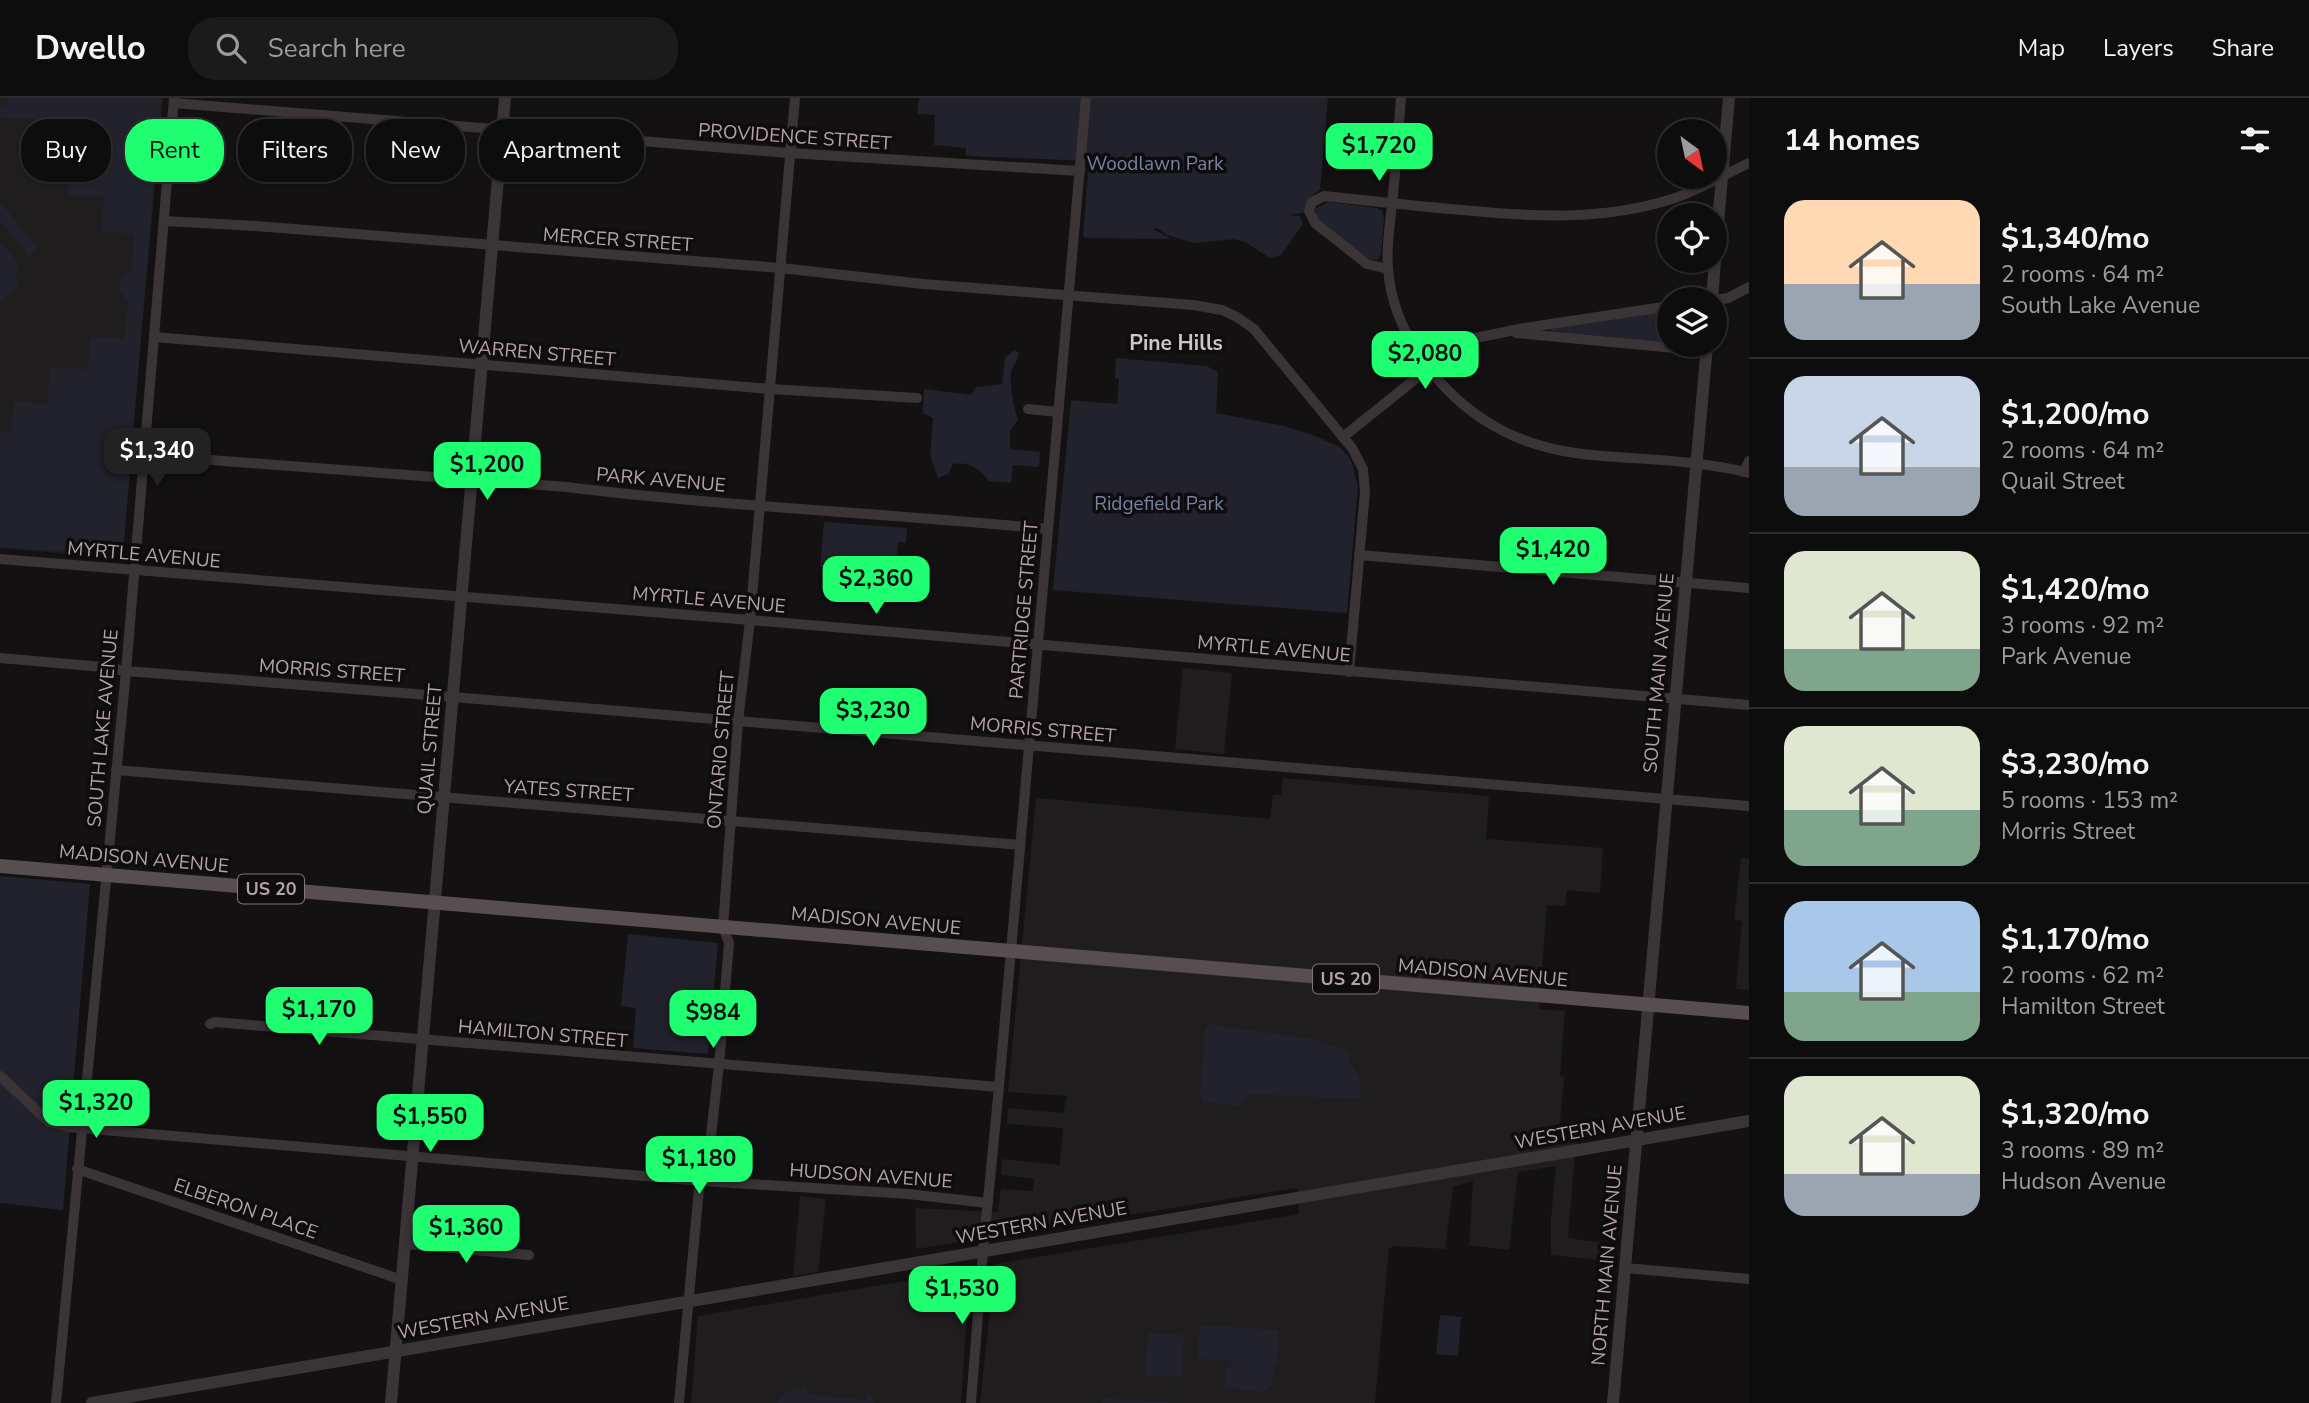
<!DOCTYPE html>
<html lang="en">
<head>
<meta charset="utf-8">
<style>
  body { margin:0; font-family:"Nunito Sans",sans-serif; background:#1c1b1b; color:#f1f3f6; height:100vh; display:flex; flex-direction:column; font-size:26px; white-space:nowrap }
  * { box-sizing:border-box; margin:0 }
  p { font-size:23px; color:#9b9c9d }
  .icon { flex:none; width:38px; height:38px; fill:none; stroke:currentColor; stroke-width:2; stroke-linecap:round; stroke-linejoin:round }
  .map { position:relative; flex:1; overflow:hidden }
  .sheet { display:flex; flex-direction:column; background:#0e0d0d; width:560px }
  .sheet>* { flex:none }
  .hud { position:absolute; left:21px; top:21px; width:665px; height:63px; display:flex; gap:14px }
  .needle { width:46px; rotate:147deg }
  .controls { position:absolute; left:1657px; top:21px; display:grid; gap:14px }
  .controls a { display:grid; place-items:center; width:70px; height:70px; border-radius:50%; background:#0e0d0d; box-shadow:0 2px 5px #0004,0 0 0 2px #2e2d2e; font-size:35px }
  .price { position:absolute; translate:-50% -60px; padding:0 16px; border-radius:14px; background:#1ffd70; color:#111; font-size:23px; line-height:46px; filter:drop-shadow(0 2px 4px #0008) }
  .price::after { content:''; position:absolute; left:50%; top:42px; width:21px; height:16px; margin-left:-10px; background:inherit; clip-path:polygon(0 0,100% 0,50% 100%) }
  .price.current { background:#222; color:#fff }
  ul { padding:0; list-style:none }
  li { display:flex; align-items:center; gap:21px; height:175px; padding:0 35px }
  li+li { border-top:2px solid #2e2d2e }
  li span { display:grid; place-items:center; flex:none; width:196px; height:140px; border-radius:21px; color:#555 }
  li>.icon { margin-inline-start:auto }
  span .icon { width:84px; height:84px; fill:#fffc; stroke-width:1 }
  li b { font-size:30px }
  h2 { display:flex; justify-content:space-between; align-items:center; height:84px; padding:0 35px; font-size:30px }
  .tag { padding:0 24px; border-radius:28px; background:#0e0d0d; box-shadow:0 2px 5px #0004,0 0 0 2px #2e2d2e; font-size:24px; line-height:63px }
  .tag.current { background:#1ffd70; color:#111 }
  header { display:flex; align-items:center; gap:42px; box-sizing:border-box; height:98px; padding:0 35px; background:#0e0d0d; border-bottom:2px solid #2e2d2e }
  header strong { font-size:33px }
  nav { display:flex; gap:38px; margin-inline-start:auto; font-size:24px }
  .search { width:490px; height:63px; background:#1c1b1b; display:flex; align-items:center; gap:18px; box-sizing:border-box; padding:0 24px; border-radius:28px; color:#9b9c9d; font-size:26px }
  main { display:flex; flex:1; min-height:0 }
  .map>svg:first-child { display:block }
  .built { fill:#201d1e }
  .green { fill:#21222b }
  .lines { fill:none; stroke-linecap:round; stroke-linejoin:round }
  .minor { stroke:#3a3437; stroke-width:10 }
  .tertiary { stroke:#3a3437; stroke-width:12 }
  .primary { stroke:#574e52; stroke-width:14 }
  .labels { text-anchor:middle; stroke-width:7; stroke-linejoin:round; paint-order:stroke }
  .shield { fill:#0e0c0d; stroke:#82747d; stroke-width:2 }
  .shield-label { font-size:18px; font-weight:bold; fill:#b4a1ad }
  .street-label { font-size:19px; fill:#b4a1ad; stroke:#0e0c0d }
  .park-label { font-size:19px; fill:#7781a1; stroke:#0e0c0d }
  .neighbourhood-label { font-size:21px; font-weight:bold; fill:#d0c3ca; stroke:#0e0c0d }
</style>
</head>
<body>
<header>
<strong>Dwello</strong>
<div class="search"><svg class="icon" aria-label="search" viewBox="0 0 24 24"><circle cx="10" cy="10" r="6"/><path d="M15 15l6 6"/></svg>Search here</div>
<nav><a>Map</a><a>Layers</a><a>Share</a></nav>
</header>
<main>
<div class="map">
<svg width="1749" height="1305" viewBox="0 0 1749 1305">
  <rect width="100%" height="100%" fill="#131111"/>
  <!-- built -->
  <g class="built">
    <polygon points="0,0 163,0 121,460 0,450"/>
    <polygon points="1183,570 1232,575 1224,656 1175,651"/>
    <polygon points="1283,680 1489,698 1486,741 1603,750 1600,795 1567,792 1565,808 1547,807 1539,911 1565,913 1560,978 1564,979 1558,1047 1576,1044 1568,1140 1604,1145 1601,1162 1551,1157 1551,1121 1556,1068 1518,1074 1509,1152 1469,1147 1473,1083 1453,1089 1445,1151 1394,1148 1389,1150 1375,1305 980,1305 995,1166 1299,1116 1297,1090 916,1151 915,1110 998,1114 1001,1091 1033,1093 1034,1081 1001,1077 1002,1061 1060,1067 1063,1030 1007,1026 1008,1010 1063,1015 1067,998 1008,994 1036,700 1270,721 1273,697 1281,697"/>
    <polygon points="1741,760 1749,761 1749,892 1736,891 1742,823 1734,822"/>
    <polygon points="800,1098 826,1101 818,1174 793,1178"/>
    <polygon points="970,1172 961,1305 691,1305 698,1218"/>
  </g>
  <!-- green -->
  <g class="green">
    <polygon points="8,0 161,0 123,457 0,449 0,334 11,335 14,303 47,306 50,269 88,271 90,239 124,241 128,202 123,201 123,194 119,194 122,178 126,179 128,174 131,175 134,136 101,133 104,99 67,97 69,58 36,54 40,22 0,19 0,7 6,7"/>
    <polygon points="919,0 1328,0 1320,92 1310,99 1303,115 1289,117 1300,118 1303,126 1281,157 1270,160 1245,144 1234,141 1194,145 1167,137 1157,130 1153,131 1171,141 1085,140 1083,137 1089,63 966,58 966,50 934,47 935,17 917,16"/>
    <polygon points="0,104 38,150 29,158 0,123"/>
    <polygon points="1328,104 1377,110 1382,113 1384,119 1381,156 1377,162 1369,161 1317,121 1315,111"/>
    <path d="M0,144C8,153 22,163 16,176L19,187L0,204Z"/>
    <polygon points="1669,213 1669,245 1550,233 1553,229"/>
    <path d="M1015,252L1019,255C1018,262 1015,265 1012,271C1008,281 1014,311 1018,322L1010,333V351L1040,354L1039,369L1013,367L1011,385L989,383C978,370 971,364 953,366L948,376L938,380L930,358L933,320L923,315L924,291L971,297L976,289L1002,286L1005,259Z"/>
    <polygon points="1116,260 1207,268 1218,274 1216,315 1284,328 1313,337 1340,349 1348,358 1352,365 1358,388 1347,515 1053,492 1071,302 1117,306 1119,281 1115,280"/>
    <polygon points="824,424 907,430 906,445 898,444 895,475 820,469"/>
    <polygon points="0,778 90,786 63,1112 0,1105"/>
    <polygon points="628,836 718,845 708,956 633,950 636,910 621,908"/>
    <polygon points="1209,926 1311,941 1348,952 1349,963 1359,979 1361,997 1358,1001 1251,996 1238,1008 1202,1004 1200,997 1205,931"/>
    <polygon points="1440,1217 1461,1219 1458,1258 1436,1256"/>
    <polygon points="1200,1227 1279,1232 1277,1265 1274,1266 1272,1287 1264,1294 1225,1290 1225,1274 1234,1263 1198,1261"/>
    <polygon points="1148,1235 1184,1237 1182,1279 1145,1277"/>
    <path d="M807,1289L806,1296L866,1302L867,1296L872,1298L874,1305H778C782,1293 795,1290 807,1289Z"/>
    <polygon points="1102,1300 1181,1305 1102,1305"/>
  </g>
  <g class="lines">
    <!-- minor -->
    <g class="minor">
      <path d="M1401,0C1398,35 1396,71 1392,106C1390,127 1386,149 1388,170C1392,234 1440,297 1494,328C1518,342 1547,351 1575,355C1618,361 1663,360 1707,367C1721,369 1736,371 1749,375"/>
      <polyline points="174,5 789,55 1080,73"/>
      <polyline points="164,123 256,128 781,170 923,186 1193,207 1222,212 1237,219 1254,231 1352,350 1363,371 1365,394 1349,574"/>
      <path d="M1388,171L1367,166L1315,125L1309,113L1312,104L1324,98C1370,103 1416,108 1462,112C1533,119 1603,123 1672,101C1700,92 1723,77 1749,65"/>
      <polyline points="1715,202 1728,200 1749,189"/>
      <polyline points="1516,235 1706,253"/>
      <polyline points="154,239 771,291 917,300"/>
      <polyline points="1028,311 1058,314"/>
      <polyline points="1343,339 1449,254 1471,241 1524,230 1670,208"/>
      <path d="M145,357L567,389C726,409 887,415 1047,431"/>
      <polyline points="1744,374 1749,363"/>
      <polyline points="1359,457 1749,490"/>
      <polyline points="0,461 750,522 1749,607"/>
      <polyline points="0,560 103,569 126,573 453,599 1749,708"/>
      <polyline points="116,672 1020,747"/>
      <polyline points="210,926 215,924 999,989"/>
      <polyline points="0,978 49,1024 68,1029 702,1083 908,1096 988,1105"/>
      <polyline points="77,1071 402,1182"/>
      <polyline points="405,1146 529,1157"/>
      <polyline points="1625,1170 1749,1181"/>
      <polyline points="56,1305 126,573 174,0"/>
      <polyline points="679,1305 699,1091 707,1072 719,967 729,845 723,829 738,624 750,522 795,0"/>
      <polyline points="971,1305 983,1153 999,989 1086,0"/>
    </g>
    <!-- tertiary -->
    <g class="tertiary">
      <polyline points="1715,158 1729,0"/>
      <polyline points="1712,201 1715,163"/>
      <polyline points="92,1305 1749,1023"/>
      <polyline points="391,1305 505,0"/>
      <polyline points="1613,1305 1707,247"/>
    </g>
    <!-- primary -->
    <polyline class="primary" points="0,768 1749,915"/>
  </g>
  <g class="labels">
    <!-- shield labels -->
    <g class="shield">
      <rect x="238" y="776.5" width="66" height="29" rx="5"/>
      <rect x="1313" y="866.5" width="66" height="29" rx="5"/>
    </g>
    <g class="shield-label">
      <text x="271" y="797">US 20</text>
      <text x="1346" y="887">US 20</text>
    </g>
    <!-- street labels -->
    <g class="street-label">
      <text transform="translate(795 38) rotate(4)" y="7">PROVIDENCE STREET</text>
      <text transform="translate(618 141) rotate(4)" y="7">MERCER STREET</text>
      <text transform="translate(537 254) rotate(5)" y="7">WARREN STREET</text>
      <text transform="translate(661 381) rotate(5)" y="7">PARK AVENUE</text>
      <text transform="translate(144 456) rotate(5)" y="7">MYRTLE AVENUE</text>
      <text transform="translate(709 501) rotate(5)" y="7">MYRTLE AVENUE</text>
      <text transform="translate(1023 512) rotate(-85)" y="7">PARTRIDGE STREET</text>
      <text transform="translate(1274 550) rotate(5)" y="7">MYRTLE AVENUE</text>
      <text transform="translate(332 572) rotate(4)" y="7">MORRIS STREET</text>
      <text transform="translate(1658 575) rotate(-85)" y="7">SOUTH MAIN AVENUE</text>
      <text transform="translate(102 630) rotate(-85)" y="7">SOUTH LAKE AVENUE</text>
      <text transform="translate(1043 631) rotate(5)" y="7">MORRIS STREET</text>
      <text transform="translate(429 651) rotate(-85)" y="7">QUAIL STREET</text>
      <text transform="translate(720 652) rotate(-85)" y="7">ONTARIO STREET</text>
      <text transform="translate(569 692) rotate(4)" y="7">YATES STREET</text>
      <text transform="translate(144 760) rotate(5)" y="7">MADISON AVENUE</text>
      <text transform="translate(876 822) rotate(5)" y="7">MADISON AVENUE</text>
      <text transform="translate(1483 874) rotate(5)" y="7">MADISON AVENUE</text>
      <text transform="translate(543 935) rotate(5)" y="7">HAMILTON STREET</text>
      <text transform="translate(1600 1029) rotate(-10)" y="7">WESTERN AVENUE</text>
      <text transform="translate(871 1077) rotate(4)" y="7">HUDSON AVENUE</text>
      <text transform="translate(246 1110) rotate(19)" y="7">ELBERON PLACE</text>
      <text transform="translate(1041 1124) rotate(-10)" y="7">WESTERN AVENUE</text>
      <text transform="translate(1606 1167) rotate(-85)" y="7">NORTH MAIN AVENUE</text>
      <text transform="translate(483 1219) rotate(-10)" y="7">WESTERN AVENUE</text>
    </g>
    <!-- park labels -->
    <g class="park-label">
      <text x="1155" y="72">Woodlawn Park</text>
      <text x="1159" y="412">Ridgefield Park</text>
    </g>
    <!-- neighbourhood labels -->
    <g class="neighbourhood-label">
      <text x="1176" y="252">Pine Hills</text>
    </g>
  </g>
</svg>
<div class="controls">
<a><svg class="needle" viewBox="-14 -14 28 28"><path d="M0-13l5 13h-10z" fill="#e53935"/><path d="M0 13l5-13h-10z" fill="#9b9c9d"/></svg></a>
<a><svg class="icon" aria-label="locate" viewBox="0 0 24 24"><circle cx="12" cy="12" r="6"/><path d="M12 2v4M12 18v4M2 12h4M18 12h4"/></svg></a>
<a><svg class="icon" aria-label="layers" viewBox="0 0 24 24"><path d="M12 4l9 5-9 5-9-5zM3 14l9 5 9-5"/></svg></a>
</div>
<b class="price" style="left:1379px;top:85px">$1,720</b>
<b class="price" style="left:1425px;top:293px">$2,080</b>
<b class="price current" style="left:157px;top:390px">$1,340</b>
<b class="price" style="left:487px;top:404px">$1,200</b>
<b class="price" style="left:1553px;top:489px">$1,420</b>
<b class="price" style="left:876px;top:518px">$2,360</b>
<b class="price" style="left:873px;top:650px">$3,230</b>
<b class="price" style="left:319px;top:949px">$1,170</b>
<b class="price" style="left:713px;top:952px">$984</b>
<b class="price" style="left:96px;top:1042px">$1,320</b>
<b class="price" style="left:430px;top:1056px">$1,550</b>
<b class="price" style="left:699px;top:1098px">$1,180</b>
<b class="price" style="left:466px;top:1167px">$1,360</b>
<b class="price" style="left:962px;top:1228px">$1,530</b>
<div class="hud">
<a class="tag">Buy</a>
<a class="tag current">Rent</a>
<a class="tag">Filters</a>
<a class="tag">New</a>
<a class="tag">Apartment</a>
</div>
</div>
<section class="sheet">
<h2>14 homes<svg class="icon" aria-label="filters" viewBox="0 0 24 24"><path d="M4 7h16M4 17h16"/><circle cx="9" cy="7" r="2"/><circle cx="15" cy="17" r="2"/></svg></h2>
<ul>
<li><span style="background:linear-gradient(#ffd9b3 60%,#9aa5b1 0)"><svg class="icon" aria-label="home" viewBox="0 0 24 24"><path d="M3 11l9-7 9 7M6 9v11h12V9"/></svg></span><div><b>$1,340/mo</b><p>2 rooms · 64 m²</p><p>South Lake Avenue</p></div></li>
<li><span style="background:linear-gradient(#c9d6e8 65%,#9aa5b1 0)"><svg class="icon" aria-label="home" viewBox="0 0 24 24"><path d="M3 11l9-7 9 7M6 9v11h12V9"/></svg></span><div><b>$1,200/mo</b><p>2 rooms · 64 m²</p><p>Quail Street</p></div></li>
<li><span style="background:linear-gradient(#dfe7d0 70%,#7fa58c 0)"><svg class="icon" aria-label="home" viewBox="0 0 24 24"><path d="M3 11l9-7 9 7M6 9v11h12V9"/></svg></span><div><b>$1,420/mo</b><p>3 rooms · 92 m²</p><p>Park Avenue</p></div></li>
<li><span style="background:linear-gradient(#dfe7d0 60%,#7fa58c 0)"><svg class="icon" aria-label="home" viewBox="0 0 24 24"><path d="M3 11l9-7 9 7M6 9v11h12V9"/></svg></span><div><b>$3,230/mo</b><p>5 rooms · 153 m²</p><p>Morris Street</p></div></li>
<li><span style="background:linear-gradient(#a9c7e8 65%,#7fa58c 0)"><svg class="icon" aria-label="home" viewBox="0 0 24 24"><path d="M3 11l9-7 9 7M6 9v11h12V9"/></svg></span><div><b>$1,170/mo</b><p>2 rooms · 62 m²</p><p>Hamilton Street</p></div></li>
<li><span style="background:linear-gradient(#dfe7d0 70%,#9aa5b1 0)"><svg class="icon" aria-label="home" viewBox="0 0 24 24"><path d="M3 11l9-7 9 7M6 9v11h12V9"/></svg></span><div><b>$1,320/mo</b><p>3 rooms · 89 m²</p><p>Hudson Avenue</p></div></li>
</ul>
</section>
</main>
</body>
</html>
